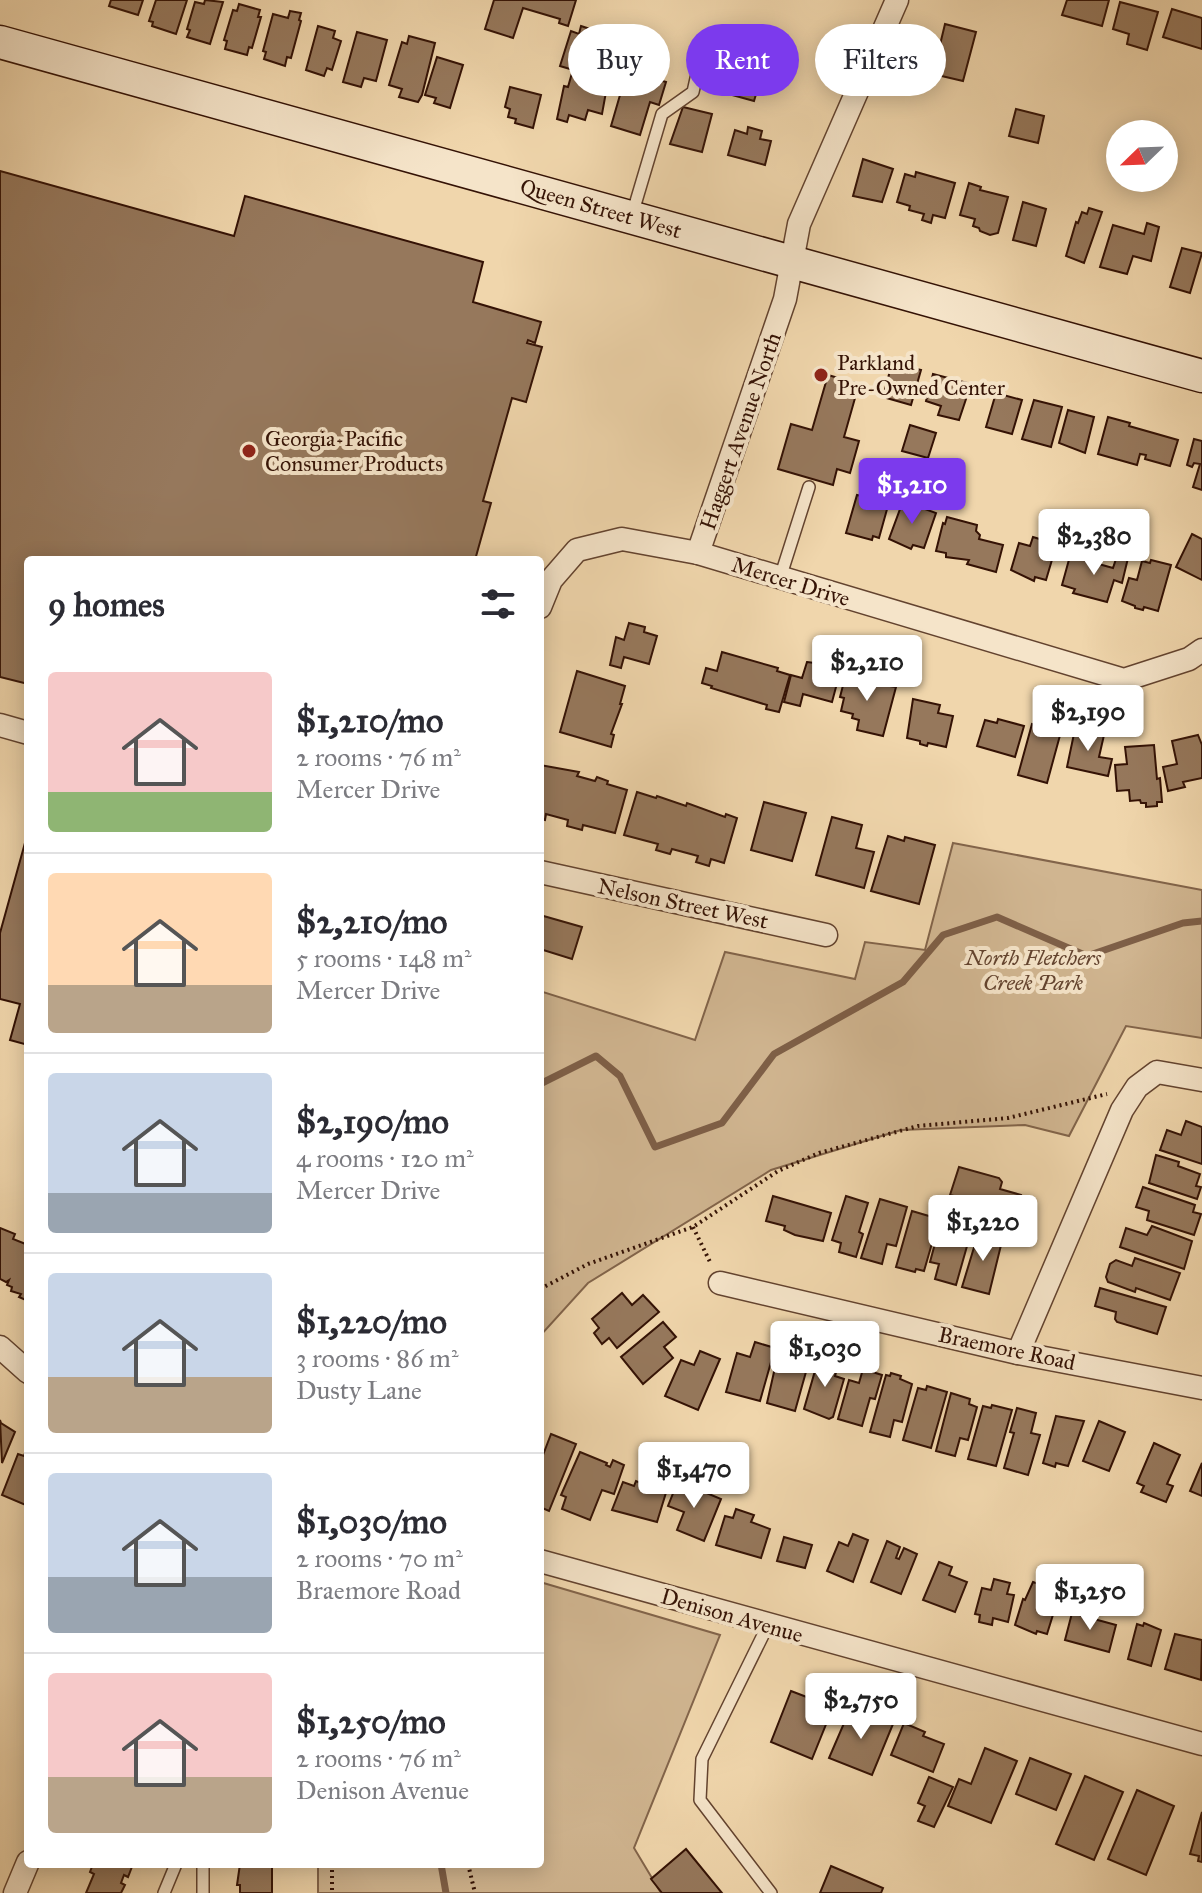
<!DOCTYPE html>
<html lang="en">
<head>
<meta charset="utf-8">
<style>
  body { margin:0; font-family:"IM FELL Great Primer",serif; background:#f2f2f3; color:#2b2b33; height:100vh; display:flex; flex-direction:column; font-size:30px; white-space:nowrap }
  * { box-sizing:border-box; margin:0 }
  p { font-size:26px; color:#7c7c81 }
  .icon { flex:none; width:44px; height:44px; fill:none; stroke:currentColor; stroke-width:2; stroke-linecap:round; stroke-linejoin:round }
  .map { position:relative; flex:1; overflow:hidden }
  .panel { position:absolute; left:24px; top:556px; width:520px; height:1312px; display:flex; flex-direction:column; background:#fff; border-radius:8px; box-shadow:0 4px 20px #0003 }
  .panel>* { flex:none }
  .banner { position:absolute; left:568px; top:24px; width:514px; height:72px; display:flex; gap:16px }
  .needle { width:52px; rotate:247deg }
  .controls { position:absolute; left:1106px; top:120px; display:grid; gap:16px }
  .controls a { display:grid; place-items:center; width:72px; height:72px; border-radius:50%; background:#fff; box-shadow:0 4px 20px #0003; font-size:40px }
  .price { position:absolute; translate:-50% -68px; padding:0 18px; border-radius:8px; background:#fff; color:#222; font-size:26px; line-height:52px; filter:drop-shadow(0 2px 4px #0008) }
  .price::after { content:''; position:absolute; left:50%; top:48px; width:24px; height:18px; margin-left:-12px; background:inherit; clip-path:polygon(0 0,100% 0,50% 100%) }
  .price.active { background:#7c3aed; color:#fff }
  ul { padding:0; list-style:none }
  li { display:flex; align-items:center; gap:24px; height:200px; padding:0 24px }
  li+li { border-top:2px solid #e1e1e2 }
  li span { display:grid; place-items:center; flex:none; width:224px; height:160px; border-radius:8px; color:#555 }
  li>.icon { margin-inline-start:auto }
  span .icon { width:96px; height:96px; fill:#fffc; stroke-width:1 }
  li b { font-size:34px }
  h2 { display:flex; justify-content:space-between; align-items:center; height:96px; padding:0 24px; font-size:34px }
  .chip { padding:0 28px; border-radius:36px; background:#fff; box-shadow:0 4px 20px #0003; font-size:28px; line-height:72px }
  .chip.active { background:#7c3aed; color:#fff }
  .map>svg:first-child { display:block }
  .green { fill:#d0b590; stroke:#82644a; stroke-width:2 }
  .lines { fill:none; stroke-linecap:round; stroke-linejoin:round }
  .stream { stroke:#7e5f47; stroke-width:7 }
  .building { fill:#96785c; stroke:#341205; stroke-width:2 }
  .lane-casing { stroke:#63432f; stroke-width:14 }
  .street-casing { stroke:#63432f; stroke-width:25 }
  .secondary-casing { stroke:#341205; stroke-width:35 }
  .path { stroke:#341205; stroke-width:4; stroke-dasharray:2 4; stroke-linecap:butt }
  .lane { stroke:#f5e4c9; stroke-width:11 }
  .street { stroke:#f5e4c9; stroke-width:22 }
  .secondary { stroke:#f5e4c9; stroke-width:32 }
  .poi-dot { fill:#8f2418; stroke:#f5e4c9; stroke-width:3 }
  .labels { text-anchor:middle; stroke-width:8; stroke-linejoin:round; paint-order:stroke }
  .street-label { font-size:22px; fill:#341205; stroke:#f5e4c9 }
  .poi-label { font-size:22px; fill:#341205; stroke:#f5e4c9; text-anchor:start }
  .park-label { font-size:22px; font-style:italic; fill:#63432f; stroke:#f5e4c9 }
</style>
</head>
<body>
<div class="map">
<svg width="1202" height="1893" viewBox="0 0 1202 1893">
  <rect width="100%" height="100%" fill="#f0d6ac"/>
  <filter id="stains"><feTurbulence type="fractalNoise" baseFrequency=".0025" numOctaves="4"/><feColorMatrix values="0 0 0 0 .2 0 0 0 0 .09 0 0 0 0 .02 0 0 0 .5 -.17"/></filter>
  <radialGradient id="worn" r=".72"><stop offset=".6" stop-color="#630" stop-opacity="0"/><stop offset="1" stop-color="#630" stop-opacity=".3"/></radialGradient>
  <!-- green -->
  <g class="green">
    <polygon points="953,843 1202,890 1202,1038 1126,1026 1069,1136 1025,1125 901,1130 771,1170 588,1283 540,1336 540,991 695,1040 725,952 855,979 865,942 925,950"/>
    <polygon points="540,1582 720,1635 634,1848 661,1893 318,1893 318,1864 540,1864"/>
  </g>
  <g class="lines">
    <!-- stream -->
    <g class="stream">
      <polyline points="540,1084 596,1056 620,1076 655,1147 722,1123 774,1054 903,982 943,935 997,917 1087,956 1183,923 1202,921"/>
      <polyline points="441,1864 446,1893"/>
    </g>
  </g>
  <!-- building -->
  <g class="building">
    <polygon points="111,0 143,0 138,15 109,6"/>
    <polygon points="156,0 187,0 176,34 152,26 153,22 149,21"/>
    <polygon points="205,0 223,2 210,44 187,37 190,30 187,29 195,2 204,4"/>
    <polygon points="494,0 576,0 568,26 559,23 560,19 523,8 513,38 485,29"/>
    <polygon points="1067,0 1109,0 1102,26 1062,15"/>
    <polygon points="1120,2 1158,12 1147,50 1127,44 1129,34 1113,29"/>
    <polygon points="239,4 260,10 258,17 261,17 252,48 249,47 247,55 225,49 227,41 224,40 233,10 237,11"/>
    <polygon points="1172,9 1202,18 1202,49 1163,37"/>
    <polygon points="290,11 301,13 299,20 301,21 291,58 287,57 285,66 264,59 266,52 263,51 273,14 288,18"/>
    <polygon points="945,24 976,32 963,81 933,74"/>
    <polygon points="318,26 335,31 333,38 341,41 332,70 327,68 324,76 306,70"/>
    <polygon points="581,26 593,30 580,72 560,66 571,31 579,34"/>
    <polygon points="357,32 387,40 376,81 364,78 361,87 343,82"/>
    <polygon points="409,36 435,43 422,95 418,102 399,97 402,89 389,85 402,42 407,44"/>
    <polygon points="740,38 770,47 754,101 725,93"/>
    <polygon points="437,57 463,65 450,108 434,103 436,98 425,95"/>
    <polygon points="627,71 666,82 659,105 650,102 640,135 611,126"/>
    <polygon points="572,73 608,81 602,114 588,110 585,120 569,115 567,122 557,119 564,86 568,87"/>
    <polygon points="510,87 541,95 533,128 515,123 516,119 508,117 510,109 505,107"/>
    <polygon points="683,107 712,114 702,152 670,144"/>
    <polygon points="1016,109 1044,116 1038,143 1009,136"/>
    <polygon points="748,127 762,131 760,139 771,141 765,165 728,155 735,130 747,134"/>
    <polygon points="863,159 893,169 882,202 853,196"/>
    <polygon points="0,171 234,236 245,196 483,262 473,302 541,322 535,343 528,340 527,343 542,347 526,402 512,398 483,501 491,503 475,560 28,560 28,684 0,677"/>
    <polygon points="916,172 955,183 945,218 933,215 931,223 922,220 924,214 909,210 910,206 897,202 905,174 915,177"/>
    <polygon points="969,183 981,187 980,190 1008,197 998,233 990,235 980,231 979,228 973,226 975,219 960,215"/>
    <polygon points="1023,202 1046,209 1036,246 1013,240"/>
    <polygon points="1089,208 1102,212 1084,263 1066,256 1076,222 1078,223 1082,212 1087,214"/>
    <polygon points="1147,223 1159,227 1151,261 1133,256 1127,274 1100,267 1113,225 1144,234"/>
    <polygon points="1182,248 1202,253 1190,293 1170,287"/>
    <polygon points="892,363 921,370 911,405 883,397"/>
    <polygon points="933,374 971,384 959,420 938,415 941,406 926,401"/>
    <polygon points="828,375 859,384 844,437 859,441 850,473 837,469 833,485 778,469 791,424 812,430"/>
    <polygon points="996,393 1022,400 1012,434 986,427"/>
    <polygon points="1034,400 1062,407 1051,447 1022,439"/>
    <polygon points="1068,410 1094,417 1085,453 1059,443"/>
    <polygon points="1108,417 1130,423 1129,426 1178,440 1170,466 1145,459 1146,455 1140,454 1137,465 1098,454"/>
    <polygon points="910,425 936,433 928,458 902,451"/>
    <polygon points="1194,439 1202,441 1202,490 1193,487 1200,464 1194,463 1192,467 1187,465"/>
    <polygon points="868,491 879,494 878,499 889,502 879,538 873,536 872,540 846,533 857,495 866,497"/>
    <polygon points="903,501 936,513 924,548 913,545 911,549 889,539"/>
    <polygon points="947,517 977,525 976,531 980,535 979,539 1003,545 996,572 967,564 969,560 946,557 946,553 936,551 943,523 945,524"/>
    <polygon points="1192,534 1202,539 1202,580 1176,567"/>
    <polygon points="1033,537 1046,541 1044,550 1054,553 1046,580 1035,577 1034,581 1011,570 1019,543 1030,546"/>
    <polygon points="1070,556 1113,568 1117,556 1128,558 1122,583 1114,580 1107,602 1073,593 1075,589 1062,585"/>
    <polygon points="1151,560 1171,565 1158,611 1144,607 1143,610 1135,608 1135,606 1122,601 1129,578 1137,580 1142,561 1150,563"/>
    <polygon points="629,623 645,627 644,632 657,636 649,664 624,657 621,668 610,665 616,637 624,640"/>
    <polygon points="722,652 778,668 777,671 790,675 779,712 766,709 767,705 711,688 712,686 702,683 706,668 717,671"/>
    <polygon points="807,662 831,665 830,669 840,672 832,702 803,694 800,706 784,702 791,675 802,678"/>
    <polygon points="847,670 865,675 864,682 896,687 883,736 857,730 859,720 852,718 853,714 841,711 844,698 840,697"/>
    <polygon points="577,671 625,686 620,704 622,704 611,734 614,735 611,747 560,732"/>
    <polygon points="913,699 940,705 938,713 953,716 946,747 928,743 927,746 920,744 920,741 907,738"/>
    <polygon points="998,719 1024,726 1015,757 977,746 985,720 997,723"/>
    <polygon points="1032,724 1046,728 1048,724 1062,728 1047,783 1018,775"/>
    <polygon points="1075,729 1104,735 1099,757 1112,759 1108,776 1067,767"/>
    <polygon points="1198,735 1202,745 1202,778 1183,782 1185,787 1168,791 1163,767 1177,764 1172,741"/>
    <polygon points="1154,745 1157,779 1160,778 1162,802 1157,802 1157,806 1146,807 1146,803 1141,803 1140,800 1130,801 1129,790 1117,791 1115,765 1127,764 1125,747"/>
    <polygon points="540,765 579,772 577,776 595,781 597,777 608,781 607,784 627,790 615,833 583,825 582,830 567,826 568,820 546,814 545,820 540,819"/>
    <polygon points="637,792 656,798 657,796 686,806 687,803 725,817 726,814 737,818 724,863 711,859 709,866 696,862 698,856 672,849 670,854 656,850 658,844 624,835"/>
    <polygon points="764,802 806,813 792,861 751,850"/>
    <polygon points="832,817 862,825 856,848 874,852 864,888 816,875"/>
    <polygon points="28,832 28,1045 10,1040 20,1004 0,999 0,933"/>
    <polygon points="888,836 904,841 905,837 935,845 919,904 871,891"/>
    <polygon points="540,915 582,927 572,959 540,949"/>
    <polygon points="1186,1121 1202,1127 1202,1164 1160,1150 1167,1130 1181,1135"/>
    <polygon points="1156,1155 1179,1162 1178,1166 1200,1174 1196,1186 1201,1187 1197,1199 1149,1183"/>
    <polygon points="959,1167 999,1178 1002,1182 1000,1189 1021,1195 1016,1213 950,1195"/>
    <polygon points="1143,1187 1195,1205 1193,1212 1201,1214 1194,1235 1147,1220 1149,1211 1136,1207"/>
    <polygon points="773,1196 831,1213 823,1241 795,1235 784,1230 785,1226 766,1221"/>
    <polygon points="846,1196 868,1203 859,1232 863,1234 856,1257 839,1252 841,1243 832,1240"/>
    <polygon points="880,1199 907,1207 896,1246 887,1244 882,1264 861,1258"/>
    <polygon points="912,1211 939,1219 924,1271 916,1269 915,1272 896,1267"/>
    <polygon points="946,1221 954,1224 956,1228 971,1232 956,1285 935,1279 939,1264 930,1262 940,1225"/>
    <polygon points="1152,1226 1192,1241 1184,1269 1120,1247 1126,1228 1147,1235"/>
    <polygon points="0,1228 15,1234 13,1239 28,1245 28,1301 19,1297 21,1294 11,1291 12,1287 7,1285 9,1280 6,1282 0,1279"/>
    <polygon points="979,1231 1003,1237 989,1294 962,1287"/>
    <polygon points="1135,1258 1180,1273 1170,1300 1136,1288 1135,1292 1108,1282 1106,1277 1110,1264 1116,1260 1132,1266"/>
    <polygon points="1100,1288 1166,1307 1157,1334 1117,1322 1115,1319 1116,1312 1095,1306"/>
    <polygon points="622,1293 632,1305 643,1295 659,1312 617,1348 609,1338 602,1344 594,1333 599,1328 592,1319"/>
    <polygon points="663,1322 676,1337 664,1347 673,1358 643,1384 621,1357"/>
    <polygon points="781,1341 801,1346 800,1351 811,1354 795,1411 767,1403"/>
    <polygon points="755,1342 775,1348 760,1401 726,1392 737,1353 750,1357"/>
    <polygon points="700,1351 720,1359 698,1410 665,1396 681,1360 694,1365"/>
    <polygon points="819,1357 839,1362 835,1376 844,1379 833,1417 829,1419 804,1409"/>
    <polygon points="863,1369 882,1375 875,1399 870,1398 862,1426 838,1419 849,1380 859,1383"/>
    <polygon points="891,1373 901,1376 900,1379 912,1384 902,1422 894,1420 890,1437 870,1432 886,1375 890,1376"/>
    <polygon points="927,1386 947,1392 931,1448 903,1440 918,1388 926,1390"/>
    <polygon points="951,1393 970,1399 969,1404 977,1407 968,1440 960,1438 955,1456 936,1451"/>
    <polygon points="992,1405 1012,1410 996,1466 968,1459 983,1406 991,1408"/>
    <polygon points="1017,1408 1036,1413 1031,1433 1040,1435 1028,1475 1004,1468 1014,1433 1010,1432"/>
    <polygon points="1056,1416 1084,1421 1068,1466 1056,1463 1055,1467 1043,1463"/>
    <polygon points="0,1420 1,1423 15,1432 2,1463"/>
    <polygon points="1099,1421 1125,1432 1109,1471 1083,1461"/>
    <polygon points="551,1434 576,1444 549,1511 540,1507 540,1454 543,1455"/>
    <polygon points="1154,1443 1180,1455 1167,1484 1173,1486 1166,1502 1141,1492 1144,1486 1137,1483"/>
    <polygon points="580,1452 607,1463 606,1465 610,1467 613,1460 624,1465 614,1494 602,1490 590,1520 562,1509 566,1497 561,1495"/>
    <polygon points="25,1453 28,1454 28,1506 2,1495 18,1454 24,1456"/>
    <polygon points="1202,1463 1202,1496 1190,1491"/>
    <polygon points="646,1477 668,1486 657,1522 612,1510 623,1482 634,1486 636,1481 643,1484"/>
    <polygon points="678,1481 721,1499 704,1541 677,1530 684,1512 668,1506"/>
    <polygon points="736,1509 754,1515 751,1522 770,1529 761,1558 716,1545 725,1516 733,1518"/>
    <polygon points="853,1534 868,1540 853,1582 827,1571 839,1542 848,1546"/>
    <polygon points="784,1537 812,1545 805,1568 777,1561"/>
    <polygon points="887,1541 900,1547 896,1558 899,1559 904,1548 917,1554 901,1594 871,1582"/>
    <polygon points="939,1562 952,1567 949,1575 967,1582 955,1612 923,1600"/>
    <polygon points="994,1579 1010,1583 1007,1594 1014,1595 1008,1622 993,1618 992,1625 979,1622 980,1615 975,1614 982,1588 991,1590"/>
    <polygon points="1033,1582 1060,1592 1047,1634 1037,1631 1036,1634 1015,1625 1023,1599 1025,1600"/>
    <polygon points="1072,1613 1116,1625 1109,1652 1065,1640"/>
    <polygon points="1144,1623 1161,1630 1151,1666 1128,1659 1137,1624 1143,1626"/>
    <polygon points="1175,1634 1202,1640 1201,1680 1165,1669"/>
    <polygon points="791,1691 833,1707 812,1759 771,1742"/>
    <polygon points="851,1707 893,1724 872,1775 829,1758"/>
    <polygon points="904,1723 925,1732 923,1736 944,1744 933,1772 891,1755"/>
    <polygon points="985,1748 1017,1761 991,1823 948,1806 959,1779 971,1784"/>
    <polygon points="1030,1758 1071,1774 1056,1810 1016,1794"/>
    <polygon points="1085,1776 1123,1792 1094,1860 1056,1844"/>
    <polygon points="929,1777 953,1787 934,1827 918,1821 925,1806 918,1803"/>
    <polygon points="1137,1790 1174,1806 1146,1875 1108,1859"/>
    <polygon points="1202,1812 1202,1862 1198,1861 1199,1856 1190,1854"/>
    <polygon points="686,1849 722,1893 662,1893 651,1879"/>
    <polygon points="93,1864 133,1864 128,1877 124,1875 121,1883 125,1885 121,1893 86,1893 94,1874 90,1872"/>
    <polygon points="240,1864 272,1864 272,1893 240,1893 240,1885 237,1885"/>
    <polygon points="831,1866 883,1888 881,1893 820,1893"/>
  </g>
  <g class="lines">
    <!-- lane casing -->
    <g class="lane-casing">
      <g id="lane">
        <polyline points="632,215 662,114 693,92 703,47"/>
        <polyline points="780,578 809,487"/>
        <polyline points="768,1625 702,1759 700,1800 771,1893"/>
        <polyline points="203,1864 203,1893"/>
        <polyline points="164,1893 176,1864"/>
      </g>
    </g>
    <!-- street casing -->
    <g class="street-casing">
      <g id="street">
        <polyline points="698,553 785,299 799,224 897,0"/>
        <polyline points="540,607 551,580 577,550 622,539 698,553 1124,680 1189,659 1202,650"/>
        <polyline points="0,725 28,733"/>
        <polyline points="540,872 826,935"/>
        <polyline points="720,1283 1018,1353 1202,1388"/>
        <polyline points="0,1347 28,1372"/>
        <polyline points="1018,1353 1122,1110 1137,1087 1157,1072 1202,1080"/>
        <polyline points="540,1561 1202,1744"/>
        <polyline points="15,1893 28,1862"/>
      </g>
    </g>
    <!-- secondary casing -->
    <g class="secondary-casing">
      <polyline id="secondary" points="0,42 1202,376"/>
    </g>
    <!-- path -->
    <g class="path">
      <polyline points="693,1227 711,1264"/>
      <polyline points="540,1289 588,1264 693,1227 778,1171 819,1153 918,1126 1008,1118 1107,1094"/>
      <polyline points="332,1864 332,1893"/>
      <polyline points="468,1864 475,1893"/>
    </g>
    <!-- lane -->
    <use href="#lane" class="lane"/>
    <!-- street -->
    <use href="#street" class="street"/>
    <!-- secondary -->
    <use href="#secondary" class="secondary"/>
  </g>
  <!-- markers -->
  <g class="poi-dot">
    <circle cx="821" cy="375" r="8"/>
    <circle cx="249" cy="451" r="8"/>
  </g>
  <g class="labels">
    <!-- street labels -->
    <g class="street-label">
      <text transform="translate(601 208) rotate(16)" y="8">Queen Street West</text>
      <text transform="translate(740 431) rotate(-71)" y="8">Haggert Avenue North</text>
      <text transform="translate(791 581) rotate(17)" y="8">Mercer Drive</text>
      <text transform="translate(683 903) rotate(12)" y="8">Nelson Street West</text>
      <text transform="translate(1007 1348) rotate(12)" y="8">Braemore Road</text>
      <text transform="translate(732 1615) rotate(16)" y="8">Denison Avenue</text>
    </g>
    <!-- poi labels -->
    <g class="poi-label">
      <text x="837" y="370">Parkland<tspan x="837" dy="25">Pre-Owned Center</tspan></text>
      <text x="265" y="446">Georgia-Pacific<tspan x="265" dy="25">Consumer Products</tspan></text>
    </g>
    <!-- park labels -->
    <g class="park-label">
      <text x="1033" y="965">North Fletchers<tspan x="1033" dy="25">Creek Park</tspan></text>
    </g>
  </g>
  <rect width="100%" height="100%" filter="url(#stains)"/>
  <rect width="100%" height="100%" fill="url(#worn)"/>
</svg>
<div class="controls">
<a><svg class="needle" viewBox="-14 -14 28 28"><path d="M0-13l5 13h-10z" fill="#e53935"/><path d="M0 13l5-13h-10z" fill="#7c7c81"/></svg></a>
</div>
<b class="price active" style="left:912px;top:526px">$1,210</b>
<b class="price" style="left:1094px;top:577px">$2,380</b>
<b class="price" style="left:867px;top:703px">$2,210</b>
<b class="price" style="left:1088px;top:753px">$2,190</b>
<b class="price" style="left:983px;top:1263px">$1,220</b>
<b class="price" style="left:825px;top:1389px">$1,030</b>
<b class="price" style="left:694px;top:1510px">$1,470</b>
<b class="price" style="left:1090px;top:1632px">$1,250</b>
<b class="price" style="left:861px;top:1741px">$2,750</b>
<div class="banner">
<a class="chip">Buy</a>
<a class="chip active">Rent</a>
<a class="chip">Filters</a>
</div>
<section class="panel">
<h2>9 homes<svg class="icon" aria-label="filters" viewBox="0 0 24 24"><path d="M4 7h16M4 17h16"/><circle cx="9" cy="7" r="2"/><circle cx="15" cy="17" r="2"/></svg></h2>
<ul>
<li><span style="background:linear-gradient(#f6c9c9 75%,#8fb573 0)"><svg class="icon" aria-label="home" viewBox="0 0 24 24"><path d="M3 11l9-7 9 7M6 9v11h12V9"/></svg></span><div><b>$1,210/mo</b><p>2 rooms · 76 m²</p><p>Mercer Drive</p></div></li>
<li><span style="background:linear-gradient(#ffd9b3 70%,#b9a48a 0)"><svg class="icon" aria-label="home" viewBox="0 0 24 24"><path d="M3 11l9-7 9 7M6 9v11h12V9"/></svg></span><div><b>$2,210/mo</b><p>5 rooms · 148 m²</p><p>Mercer Drive</p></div></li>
<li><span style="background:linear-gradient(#c9d6e8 75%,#9aa5b1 0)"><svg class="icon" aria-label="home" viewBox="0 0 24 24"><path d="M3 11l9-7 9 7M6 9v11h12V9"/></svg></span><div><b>$2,190/mo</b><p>4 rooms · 120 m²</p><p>Mercer Drive</p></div></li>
<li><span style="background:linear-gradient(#c9d6e8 65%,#b9a48a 0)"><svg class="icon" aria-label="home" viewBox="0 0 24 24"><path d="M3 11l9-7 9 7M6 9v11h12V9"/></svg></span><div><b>$1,220/mo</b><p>3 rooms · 86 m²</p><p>Dusty Lane</p></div></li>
<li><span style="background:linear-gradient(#c9d6e8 65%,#9aa5b1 0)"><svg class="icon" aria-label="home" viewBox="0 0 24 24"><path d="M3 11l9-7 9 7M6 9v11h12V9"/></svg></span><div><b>$1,030/mo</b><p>2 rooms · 70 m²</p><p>Braemore Road</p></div></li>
<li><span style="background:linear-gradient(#f6c9c9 65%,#b9a48a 0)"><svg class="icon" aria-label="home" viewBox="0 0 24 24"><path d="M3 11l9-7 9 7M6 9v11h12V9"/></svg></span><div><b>$1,250/mo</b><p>2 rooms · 76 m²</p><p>Denison Avenue</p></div></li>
</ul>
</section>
</div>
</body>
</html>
